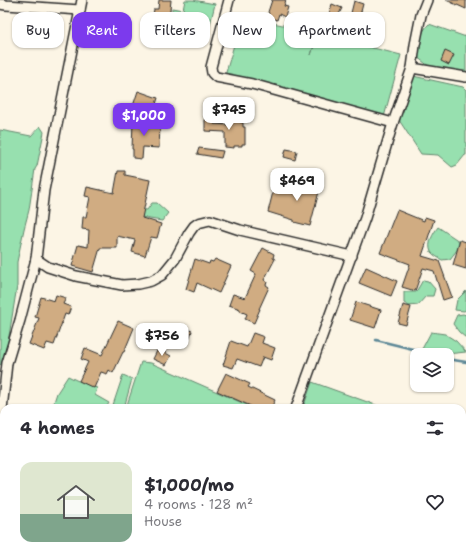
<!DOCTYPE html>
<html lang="en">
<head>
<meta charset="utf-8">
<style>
  body { margin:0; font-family:"Shantell Sans",sans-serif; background:#f7f7f7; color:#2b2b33; height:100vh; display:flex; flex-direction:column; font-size:15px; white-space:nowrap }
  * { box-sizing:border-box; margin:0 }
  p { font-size:13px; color:#7c7c81 }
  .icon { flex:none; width:22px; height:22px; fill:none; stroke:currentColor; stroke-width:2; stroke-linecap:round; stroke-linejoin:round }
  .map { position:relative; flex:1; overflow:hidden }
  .sheet { position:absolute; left:0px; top:404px; width:466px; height:156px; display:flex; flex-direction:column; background:#fff; border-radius:12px 12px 0 0; box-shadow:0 1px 3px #0004 }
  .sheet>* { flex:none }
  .top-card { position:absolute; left:12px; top:12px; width:442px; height:36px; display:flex; gap:8px }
  .controls { position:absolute; left:410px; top:348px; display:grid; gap:8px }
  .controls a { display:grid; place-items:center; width:44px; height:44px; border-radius:8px; background:#fff; box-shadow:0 1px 3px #0004; font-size:20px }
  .price { position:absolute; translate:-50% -34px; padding:0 9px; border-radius:8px; background:#fff; color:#222; font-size:13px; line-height:26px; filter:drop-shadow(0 1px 2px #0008) }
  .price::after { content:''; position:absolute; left:50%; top:24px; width:12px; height:9px; margin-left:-6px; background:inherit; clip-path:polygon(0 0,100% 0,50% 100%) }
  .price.selected { background:#7c3aed; color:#fff }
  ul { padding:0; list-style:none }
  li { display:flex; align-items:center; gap:12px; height:100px; padding:0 20px }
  li span { display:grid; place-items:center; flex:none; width:112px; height:80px; border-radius:12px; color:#555 }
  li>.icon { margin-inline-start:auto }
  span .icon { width:48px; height:48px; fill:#fffc; stroke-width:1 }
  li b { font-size:17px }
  h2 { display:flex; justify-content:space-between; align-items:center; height:48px; padding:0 20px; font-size:17px }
  .pill { padding:0 14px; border-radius:12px; background:#fff; box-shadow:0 1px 3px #0004; font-size:14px; line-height:36px }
  .pill.selected { background:#7c3aed; color:#fff }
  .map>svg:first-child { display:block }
  .green { fill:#97e0af; stroke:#61866d }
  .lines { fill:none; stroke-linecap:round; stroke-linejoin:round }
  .stream { stroke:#5d8897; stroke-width:2.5 }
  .building { fill:#d0ac82; stroke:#2b2b2b }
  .street-casing { stroke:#2b2b2b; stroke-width:12 }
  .street { stroke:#fcf5e5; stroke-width:9 }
</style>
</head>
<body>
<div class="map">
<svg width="466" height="560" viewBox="0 0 466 560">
  <rect width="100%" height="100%" fill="#fcf5e5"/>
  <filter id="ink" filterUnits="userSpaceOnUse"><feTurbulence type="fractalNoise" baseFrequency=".025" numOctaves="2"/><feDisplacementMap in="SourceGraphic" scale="8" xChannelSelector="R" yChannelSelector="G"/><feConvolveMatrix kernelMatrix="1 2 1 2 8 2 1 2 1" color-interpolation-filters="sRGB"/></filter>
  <g filter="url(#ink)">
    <!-- green -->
    <g class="green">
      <polygon points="185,0 193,0 215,4 206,41 171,35 173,24 172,8 183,10"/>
      <polygon points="242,17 318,32 311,55 318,34 401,55 384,117 225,76"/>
      <path d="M429,24L466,37V75L430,67L417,57C417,48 422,29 429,24Z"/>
      <polygon points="413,76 463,87 466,90 466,155 465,155 457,165 452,167 438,155 421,154 399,120"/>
      <polygon points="40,126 44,132 37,166 35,169 29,210 24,229 17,262 17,286 5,361 0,365 0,130 31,136"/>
      <polygon points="152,203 157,203 168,213 162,221 150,219 121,212 120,207 147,210"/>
      <path d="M438,227L459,241L457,250L450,259L442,260C439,258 433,255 431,252C427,243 433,234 438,227Z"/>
      <polygon points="423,280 428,281 435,289 433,296 426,296 418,305 409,306 404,303 404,292 416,292"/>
      <polygon points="466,291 466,310 464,311 455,310 457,300"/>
      <polygon points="463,314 466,315 466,338 459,332 453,324 457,315"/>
      <polygon points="431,332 445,334 456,341 466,352 437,355 422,349"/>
      <polygon points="141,362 151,363 254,408 126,408"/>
      <polygon points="123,375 132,379 124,408 112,408"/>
      <polygon points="68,376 76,380 97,388 95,395 109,403 106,408 52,408 57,393"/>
      <polygon points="312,382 384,408 303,408"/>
      <polygon points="462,430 466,431 466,560 0,560 0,442 4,443 4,556 462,556"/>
    </g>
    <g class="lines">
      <!-- stream -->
      <g class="stream">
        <polyline points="376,340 437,355"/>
        <polyline points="447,359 466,362"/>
        <polyline points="257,560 258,556"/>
      </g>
    </g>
    <!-- building -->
    <g class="building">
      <polygon points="159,0 171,0 169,20 171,21 170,28 161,27 161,29 151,28 154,9 158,9"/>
      <polygon points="272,0 286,0 284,6 288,7 285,17 279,14 277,20 268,17 269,13 268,12"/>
      <polygon points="446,0 466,0 466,9"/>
      <polygon points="354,1 363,4 358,23 349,21"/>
      <polygon points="332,4 342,8 330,33 321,29 329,14"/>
      <polygon points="445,51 454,55 449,65 441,61"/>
      <polygon points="138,91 158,98 153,113 133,106"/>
      <polygon points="229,115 240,116 240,122 243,123 243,127 245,127 245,144 242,144 242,146 234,146 234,148 225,147 225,132 205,131 205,119 214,119 214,124 229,125"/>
      <polygon points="133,121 154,122 154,127 160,127 159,148 143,147 142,159 133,158 133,149 132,149"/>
      <polygon points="199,148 223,151 221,158 197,154"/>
      <polygon points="286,149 297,151 295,160 284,157"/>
      <polygon points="118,171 125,171 125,175 150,180 142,218 161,224 157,238 151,237 145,256 132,252 135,240 117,236 117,248 100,248 93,272 72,266 78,245 88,247 89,230 82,229 83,217 86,217 90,197 85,196 87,187 114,193"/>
      <polygon points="306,176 322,180 310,226 294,222 294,220 268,212 274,188 301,195"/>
      <polygon points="397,210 424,221 425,217 434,220 422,256 439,261 452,297 443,300 434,271 423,268 415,291 402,287 410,264 380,253"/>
      <polygon points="460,240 466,242 466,269 453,265"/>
      <polygon points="263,248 274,254 273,258 275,259 264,280 267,282 266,285 269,287 259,309 260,309 254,323 245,319 247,314 240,311 240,309 229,305 233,294 245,298 256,274 251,271"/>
      <polygon points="195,259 209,264 210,261 213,262 215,259 231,266 219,293 197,283 194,292 186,289"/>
      <polygon points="366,267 397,281 391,296 359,283"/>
      <polygon points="56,295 66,298 63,304 71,307 68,315 65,314 54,345 47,343 44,350 29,344 39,318 35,317 41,297 54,301"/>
      <polygon points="356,302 381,310 375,328 350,320"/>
      <polygon points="403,305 411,307 406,325 398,323"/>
      <polygon points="118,321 134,328 124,352 123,352 113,373 109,370 107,374 101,372 94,388 79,381 88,362 81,359 85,348 102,355"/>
      <polygon points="180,327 192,331 189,339 177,334"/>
      <polygon points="253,333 264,337 262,343 275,348 271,360 263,357 259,367 237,359 233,368 223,365 231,341 247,347"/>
      <polygon points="158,349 171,356 166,365 153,359"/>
      <polygon points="226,373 250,384 248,387 275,400 271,408 255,408 217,391"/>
    </g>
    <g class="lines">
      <!-- street casing -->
      <g class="street-casing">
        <g id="street">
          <polyline points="229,0 211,67 212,73 216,77 252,84 393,123"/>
          <polyline points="0,4 6,5 80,10"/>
          <polyline points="412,68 466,77"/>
          <polyline points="36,259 48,267 76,276 122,285 138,284 151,281 162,275 175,259 189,233 194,226 198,223 210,220 240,230 352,256"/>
          <polyline points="296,408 365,218 393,123 412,68 415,45 421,15 427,0"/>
          <polyline points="0,428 7,363 20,320 36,259 44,190 82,0"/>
          <polyline points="0,436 4,437"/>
        </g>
      </g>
      <!-- street -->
      <use href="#street" class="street"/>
    </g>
  </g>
</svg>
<div class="controls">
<a><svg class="icon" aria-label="layers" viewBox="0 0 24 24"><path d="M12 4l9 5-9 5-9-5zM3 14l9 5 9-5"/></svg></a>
</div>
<b class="price" style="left:229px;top:131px">$745</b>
<b class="price selected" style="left:144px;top:137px">$1,000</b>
<b class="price" style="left:297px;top:202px">$469</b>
<b class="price" style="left:162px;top:357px">$756</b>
<div class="top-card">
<a class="pill">Buy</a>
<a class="pill selected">Rent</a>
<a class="pill">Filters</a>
<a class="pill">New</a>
<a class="pill">Apartment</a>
</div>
<section class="sheet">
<h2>4 homes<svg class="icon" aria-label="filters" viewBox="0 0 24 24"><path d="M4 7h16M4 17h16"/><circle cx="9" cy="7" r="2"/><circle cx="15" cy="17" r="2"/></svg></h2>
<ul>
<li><span style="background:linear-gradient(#dfe7d0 65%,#7fa58c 0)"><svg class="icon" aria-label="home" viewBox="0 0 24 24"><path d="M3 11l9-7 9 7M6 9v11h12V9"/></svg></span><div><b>$1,000/mo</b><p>4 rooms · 128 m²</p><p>House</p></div><svg class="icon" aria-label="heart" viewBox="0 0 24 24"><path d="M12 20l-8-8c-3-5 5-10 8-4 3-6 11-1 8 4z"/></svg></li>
</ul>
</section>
</div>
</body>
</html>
